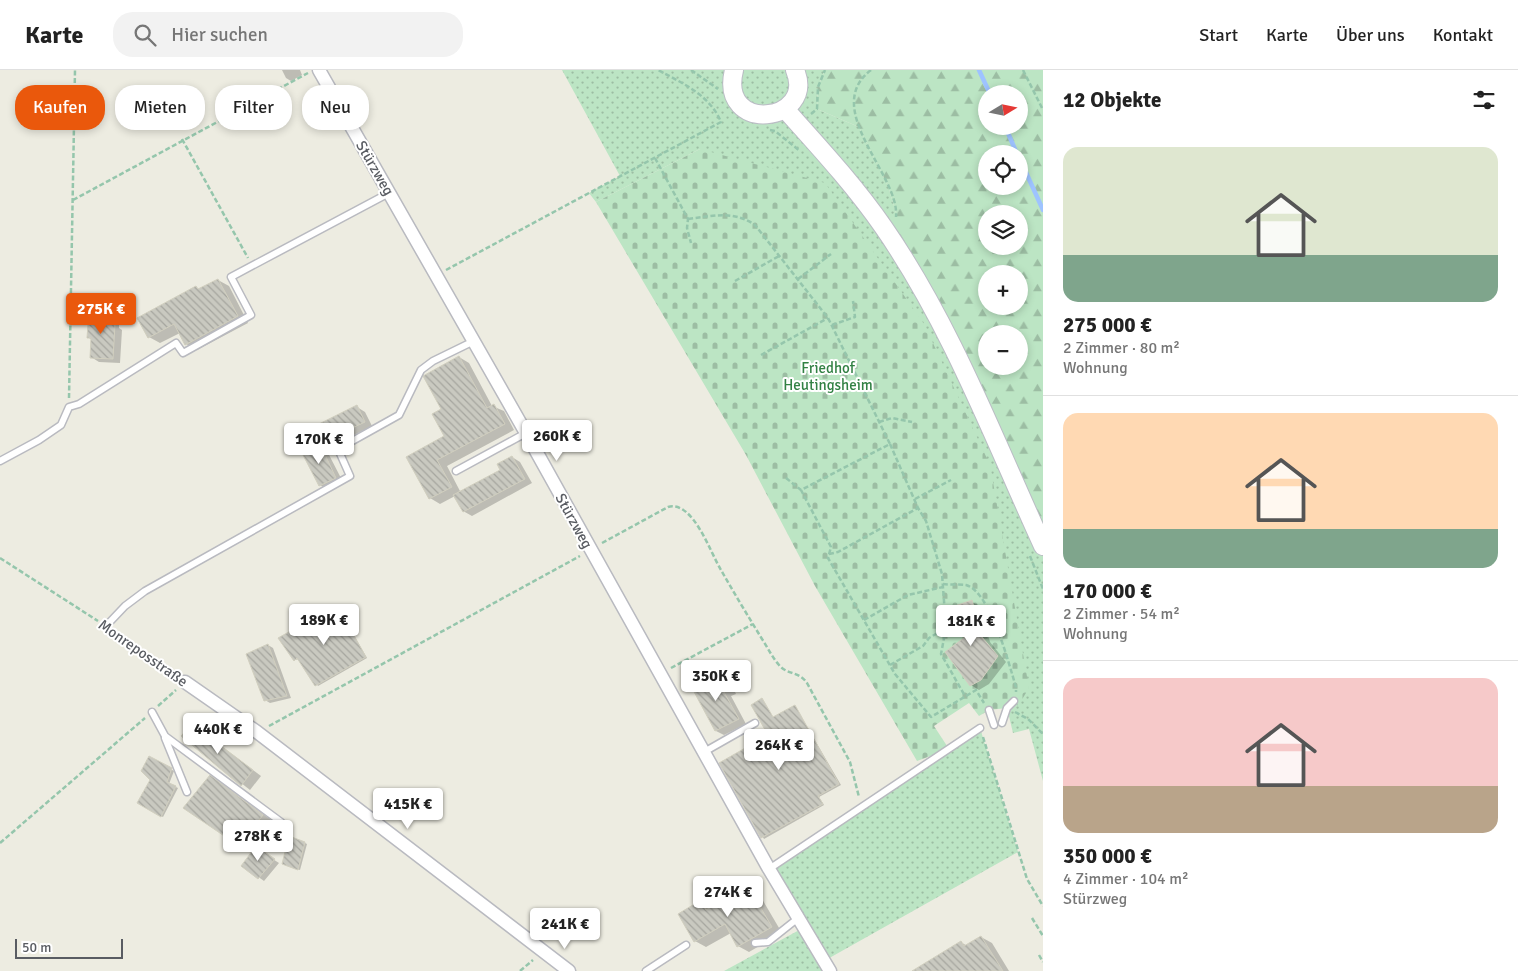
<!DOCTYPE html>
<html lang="de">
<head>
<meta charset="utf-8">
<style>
  body { margin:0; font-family:Signika,sans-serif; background:#f2f2f2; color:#222; height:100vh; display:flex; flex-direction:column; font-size:19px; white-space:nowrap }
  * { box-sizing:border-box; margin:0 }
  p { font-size:16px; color:#767676 }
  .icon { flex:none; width:28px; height:28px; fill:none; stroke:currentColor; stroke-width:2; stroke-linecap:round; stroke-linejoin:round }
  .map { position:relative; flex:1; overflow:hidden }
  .sheet { display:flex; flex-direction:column; background:#fff; width:475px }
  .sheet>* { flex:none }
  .top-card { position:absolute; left:15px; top:15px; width:475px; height:45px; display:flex; gap:10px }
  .needle { width:32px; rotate:80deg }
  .controls { position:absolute; left:978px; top:15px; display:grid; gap:10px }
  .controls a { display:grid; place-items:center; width:50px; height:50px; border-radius:50%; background:#fff; box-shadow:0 2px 8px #0003; font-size:25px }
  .scale { position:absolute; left:15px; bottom:12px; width:108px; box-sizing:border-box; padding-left:5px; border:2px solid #595c62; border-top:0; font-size:14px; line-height:18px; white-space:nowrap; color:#595c62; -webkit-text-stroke:4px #fff; paint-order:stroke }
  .price { position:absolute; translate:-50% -42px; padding:0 11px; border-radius:5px; background:#fff; color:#222; font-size:16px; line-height:32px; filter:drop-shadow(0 1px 2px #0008) }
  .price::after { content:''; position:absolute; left:50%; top:30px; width:15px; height:11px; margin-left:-8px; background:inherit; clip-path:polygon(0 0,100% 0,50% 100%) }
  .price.selected { background:#ea580c; color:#fff }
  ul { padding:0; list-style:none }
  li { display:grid; align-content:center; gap:10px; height:265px; padding:0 20px }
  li+li { border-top:1px solid #e0e0e0 }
  li span { display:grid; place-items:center; height:155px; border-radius:15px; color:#555 }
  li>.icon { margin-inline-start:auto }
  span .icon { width:90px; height:90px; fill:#fffc; stroke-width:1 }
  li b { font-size:21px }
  h2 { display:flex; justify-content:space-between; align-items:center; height:60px; padding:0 20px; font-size:21px }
  .tag { padding:0 18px; border-radius:20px; background:#fff; box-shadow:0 2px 8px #0003; font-size:18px; line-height:45px }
  .tag.selected { background:#ea580c; color:#fff }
  header { display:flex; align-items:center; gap:30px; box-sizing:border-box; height:70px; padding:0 25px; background:#fff; border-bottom:1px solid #e0e0e0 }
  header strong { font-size:24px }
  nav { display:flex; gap:28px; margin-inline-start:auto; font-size:18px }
  .search { width:350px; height:45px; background:#f2f2f2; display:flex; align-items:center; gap:12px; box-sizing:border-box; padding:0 18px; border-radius:20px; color:#767676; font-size:19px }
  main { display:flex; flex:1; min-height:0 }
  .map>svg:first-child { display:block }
  .grass { fill:url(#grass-dots) }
  .forest { fill:url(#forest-firs); fill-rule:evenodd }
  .cemetery { fill:url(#cemetery-stones) }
  .shadow { fill:#0003 }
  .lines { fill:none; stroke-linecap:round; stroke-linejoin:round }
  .stream { stroke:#9ec3ff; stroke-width:4.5 }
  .building { fill:url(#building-back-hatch); stroke:#d1cfbf }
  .service-casing { stroke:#b9bac0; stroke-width:9 }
  .minor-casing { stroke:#b9bac0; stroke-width:15 }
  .secondary-casing { stroke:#bbbdc5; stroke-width:20 }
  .path { stroke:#95c6ac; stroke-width:2.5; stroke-dasharray:5 2.5; stroke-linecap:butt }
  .service { stroke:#fff; stroke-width:6 }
  .minor { stroke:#fff; stroke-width:12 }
  .secondary { stroke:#fff; stroke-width:18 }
  .labels { text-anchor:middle; stroke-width:4; stroke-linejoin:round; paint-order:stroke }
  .street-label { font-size:15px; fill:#595c62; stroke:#fff }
  .park-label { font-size:15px; fill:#328144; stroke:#fff }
</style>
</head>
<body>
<header>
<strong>Karte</strong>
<div class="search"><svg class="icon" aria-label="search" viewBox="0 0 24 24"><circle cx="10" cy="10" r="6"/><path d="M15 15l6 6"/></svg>Hier suchen</div>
<nav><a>Start</a><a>Karte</a><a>Über uns</a><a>Kontakt</a></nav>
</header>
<main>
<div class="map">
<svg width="1043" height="901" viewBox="0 0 1043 901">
  <defs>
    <pattern id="grass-dots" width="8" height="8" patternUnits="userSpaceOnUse" patternTransform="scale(1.25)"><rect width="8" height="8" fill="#bce5c4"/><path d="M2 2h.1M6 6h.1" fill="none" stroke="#9cbda3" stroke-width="1.8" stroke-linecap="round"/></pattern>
    <pattern id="forest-firs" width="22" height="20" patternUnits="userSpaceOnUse" patternTransform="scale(1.25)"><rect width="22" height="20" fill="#bce5c4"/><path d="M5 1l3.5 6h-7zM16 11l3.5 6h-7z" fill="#9cbda3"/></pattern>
    <pattern id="cemetery-stones" width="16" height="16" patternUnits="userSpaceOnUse" patternTransform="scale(1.25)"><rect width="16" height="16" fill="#bce5c4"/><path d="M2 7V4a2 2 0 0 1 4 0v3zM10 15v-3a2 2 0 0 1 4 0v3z" fill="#9cbda3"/></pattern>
    <pattern id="building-back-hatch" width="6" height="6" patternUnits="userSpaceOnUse" patternTransform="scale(1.25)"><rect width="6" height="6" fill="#c9c9c0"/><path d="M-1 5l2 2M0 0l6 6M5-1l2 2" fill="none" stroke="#a6a69f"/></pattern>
  </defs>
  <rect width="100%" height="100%" fill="#edece1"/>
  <!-- grass -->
  <g class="grass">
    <polygon points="562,0 825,0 818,17 817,39 859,57 888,116 897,146 1043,476 1043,711 1029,659 1013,663 1007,638 700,79 596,132 589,123 620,106"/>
    <polygon points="980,658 1018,782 824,891 830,901 724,901 803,858 769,799"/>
  </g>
  <!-- forest -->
  <path class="forest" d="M825,0H1043V476L884,157L897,146L888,116L859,57L817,39L818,17ZM986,24H1019V56H986ZM986,84H1019V116H986ZM986,144H1019V176H986ZM986,204H1019V236H986ZM986,264H1019V296H986Z"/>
  <!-- cemetery -->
  <polygon class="cemetery" points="700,79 825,113 924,254 990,395 1029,618 1018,636 1013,631 1007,638 989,640 979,646 969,633 934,656 949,679 917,691 815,516 746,385 596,132"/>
  <!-- shadow -->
  <g class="shadow">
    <polygon points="282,0 300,0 302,5 291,11 286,8"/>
    <polygon points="218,210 229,216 248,253 197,280 186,274 180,263 160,273 149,267 196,218 200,220"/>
    <polygon points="111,244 119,249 119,258 122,260 120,293 99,292 91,287 92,270 89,268"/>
    <polygon points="459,287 469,293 492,336 504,341 514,360 447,396 461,423 502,401 512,387 520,392 532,413 472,446 463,441 455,426 440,434 430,428 408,387 446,367 443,340"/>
    <polygon points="357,337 365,342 372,356 326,379 343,412 328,420 320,415 317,377 308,361"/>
    <polygon points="972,532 980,536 990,572 1006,592 989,614 979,620 971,615 966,568"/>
    <polygon points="337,536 367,588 318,616 299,589 295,590 280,568"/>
    <polygon points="268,575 273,578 291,628 270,633 265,630"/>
    <polygon points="721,604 729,609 736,624 731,626 746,654 724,665 716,661 694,619"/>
    <polygon points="795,636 841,715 819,727 824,735 764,769 721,693 769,666 774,648"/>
    <polygon points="192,655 261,706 250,720 182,666"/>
    <polygon points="150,688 174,701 169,714 178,718 163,747 139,733 151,710"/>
    <polygon points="221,713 274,752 254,777 279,793 264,811 243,796 252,782 184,738"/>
    <polygon points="305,773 307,774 300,800 286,795"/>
    <polygon points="748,817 759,824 782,863 749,882 738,876 731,863 706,877 695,871 701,832 712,838"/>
    <polygon points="981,867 992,873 1009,901 915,901 961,872 967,876"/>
  </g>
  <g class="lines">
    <!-- stream -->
    <g class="stream">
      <polyline points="979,0 990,24"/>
      <polyline points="1005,56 1017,84"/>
      <polyline points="1019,87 1043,140"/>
    </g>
  </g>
  <!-- building -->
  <g class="building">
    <polygon points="218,209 238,246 185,275 174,254 148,268 137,248 196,216 198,219"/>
    <polygon points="89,242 112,243 111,254 115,254 113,289 90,288 91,268 87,268"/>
    <polygon points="459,286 487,338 494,334 505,354 437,390 452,417 429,429 406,387 444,366 432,344 441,339 423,306"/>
    <polygon points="357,335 365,352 314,376 307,360"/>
    <polygon points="320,374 336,408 319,416 302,383"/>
    <polygon points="512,386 525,409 463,442 453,425 500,400 497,394"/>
    <polygon points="972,530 982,567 998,586 981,610 970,616 945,582 965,567 955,536"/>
    <polygon points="337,535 366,587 315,616 297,588 294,591 278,568"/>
    <polygon points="268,574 287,626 264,631 246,584"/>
    <polygon points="721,603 729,619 724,622 739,649 715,661 692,618"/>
    <polygon points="762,628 773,647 795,635 839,714 818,726 823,734 761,768 719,693 768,665 751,635"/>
    <polygon points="192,654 253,700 241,716 181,666"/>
    <polygon points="149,686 172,698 167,712 176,716 161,747 137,733 150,710 141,701"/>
    <polygon points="210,705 263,745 239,776 183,738"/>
    <polygon points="289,766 305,772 298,800 282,794"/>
    <polygon points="256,776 275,789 258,809 241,796"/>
    <polygon points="748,816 772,857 737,877 725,854 694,872 678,844 701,830 706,840"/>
    <polygon points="981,866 1003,901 912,901 961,871 964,876"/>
  </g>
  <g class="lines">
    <!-- service casing -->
    <g class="service-casing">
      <g id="service">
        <polyline points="0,391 39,370 61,355 69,337 79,334 176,273 183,283 251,245 231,207 389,123"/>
        <polyline points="456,401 526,363"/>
        <polyline points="106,556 125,536 145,521 350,406 338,379 399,345 421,300 433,291 474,271"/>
        <polyline points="989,640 994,655"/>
        <polyline points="152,642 165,666 281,752 269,771"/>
        <polyline points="1002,653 1007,638 1014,631"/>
        <polyline points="165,668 187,722"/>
        <polyline points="704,682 755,653"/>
        <polyline points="769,799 980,658"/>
        <polyline points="755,873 768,872 797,849"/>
        <polyline points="646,901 686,875"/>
      </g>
    </g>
    <!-- minor casing -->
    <g class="minor-casing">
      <g id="minor">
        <polyline points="319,0 526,363 769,799 830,901"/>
        <polyline points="185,612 257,662 569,901"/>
      </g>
    </g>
    <!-- secondary casing -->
    <g class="secondary-casing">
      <g id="secondary">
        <path d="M734,0C718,65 817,53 795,0"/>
        <path d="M785,39C819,77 855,116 884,158C951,255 994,369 1043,476"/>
      </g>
    </g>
    <!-- path -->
    <g class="path">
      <polyline points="691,0 718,19"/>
      <path d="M871,0C820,39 900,105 896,147"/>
      <polyline points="1023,0 1043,40"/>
      <polyline points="811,44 817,39 818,17 825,0"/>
      <polyline points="770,60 775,61 800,81"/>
      <polyline points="182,69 248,188"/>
      <polyline points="655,88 688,149 687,158 691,173"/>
      <polyline points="73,130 308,3"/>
      <path d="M688,149C713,146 733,140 755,155L828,248L890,374L801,420L831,477L828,488L895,604L931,647L976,620L984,633"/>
      <path d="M446,200L721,52C710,25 682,13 658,0"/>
      <polyline points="798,209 831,184"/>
      <polyline points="735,211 779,186"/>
      <polyline points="832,255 855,247 853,231"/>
      <polyline points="761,285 828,248"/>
      <polyline points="69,328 75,0"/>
      <polyline points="879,352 892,348 912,352"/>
      <polyline points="890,374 918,438 926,451 942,504 946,558 941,584 965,626"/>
      <polyline points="786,408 801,420"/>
      <polyline points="915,429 951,410"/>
      <path d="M602,473L668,437C693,430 710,482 721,500C734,523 748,546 762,569C768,578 772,587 779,595C787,605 799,601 807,613L850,692L859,727"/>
      <polyline points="829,484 838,482 918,438"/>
      <polyline points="1030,486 1043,519"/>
      <polyline points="0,488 98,551"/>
      <path d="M943,514C950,515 959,514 966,515C991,522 1009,595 1016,617V622"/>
      <polyline points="864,550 908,525 943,517"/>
      <polyline points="113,561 176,605"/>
      <polyline points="890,595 923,576 929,568 946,558"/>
      <polyline points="671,598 753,554"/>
      <polyline points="158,636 176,620"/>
      <polyline points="1015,642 1028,649 1043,664"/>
      <polyline points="269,656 580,486"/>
      <polyline points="983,667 1027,809 1043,836"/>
      <polyline points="0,773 145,648"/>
      <polyline points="1032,848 1043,866"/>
      <polyline points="1039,885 1043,892"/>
      <polyline points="520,901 533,890"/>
    </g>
    <!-- service -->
    <use href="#service" class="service"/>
    <!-- minor -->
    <use href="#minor" class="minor"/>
    <!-- secondary -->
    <use href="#secondary" class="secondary"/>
  </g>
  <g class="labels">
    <!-- street labels -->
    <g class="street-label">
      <text transform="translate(375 98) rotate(60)" y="5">Stürzweg</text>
      <text transform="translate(574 451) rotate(61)" y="5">Stürzweg</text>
      <text transform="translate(143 583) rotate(35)" y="5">Monreposstraße</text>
    </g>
    <!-- park labels -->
    <g class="park-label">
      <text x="828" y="303">Friedhof<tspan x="828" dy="17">Heutingsheim</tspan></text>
    </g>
  </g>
</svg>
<div class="controls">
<a><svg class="needle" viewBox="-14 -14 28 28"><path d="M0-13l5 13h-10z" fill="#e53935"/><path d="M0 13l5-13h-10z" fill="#767676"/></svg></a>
<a><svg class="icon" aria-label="locate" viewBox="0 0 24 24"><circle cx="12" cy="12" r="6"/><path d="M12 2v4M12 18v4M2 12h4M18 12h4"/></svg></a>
<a><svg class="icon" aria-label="layers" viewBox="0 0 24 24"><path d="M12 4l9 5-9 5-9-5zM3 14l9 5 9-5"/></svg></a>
<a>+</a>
<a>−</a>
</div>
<div class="scale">50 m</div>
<b class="price selected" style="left:101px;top:265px">275K €</b>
<b class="price" style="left:557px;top:392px">260K €</b>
<b class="price" style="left:319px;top:395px">170K €</b>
<b class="price" style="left:324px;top:576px">189K €</b>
<b class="price" style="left:971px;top:577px">181K €</b>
<b class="price" style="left:716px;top:632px">350K €</b>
<b class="price" style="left:218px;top:685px">440K €</b>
<b class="price" style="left:779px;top:701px">264K €</b>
<b class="price" style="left:408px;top:760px">415K €</b>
<b class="price" style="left:258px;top:792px">278K €</b>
<b class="price" style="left:728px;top:848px">274K €</b>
<b class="price" style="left:565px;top:880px">241K €</b>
<div class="top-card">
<a class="tag selected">Kaufen</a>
<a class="tag">Mieten</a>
<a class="tag">Filter</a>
<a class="tag">Neu</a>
</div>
</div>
<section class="sheet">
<h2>12 Objekte<svg class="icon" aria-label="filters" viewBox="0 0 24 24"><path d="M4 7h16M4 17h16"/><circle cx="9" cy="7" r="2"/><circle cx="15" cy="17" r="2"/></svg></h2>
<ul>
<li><span style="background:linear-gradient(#dfe7d0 70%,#7fa58c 0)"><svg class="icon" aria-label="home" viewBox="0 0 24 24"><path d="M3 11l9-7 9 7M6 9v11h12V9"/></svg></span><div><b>275 000 €</b><p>2 Zimmer · 80 m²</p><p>Wohnung</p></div></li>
<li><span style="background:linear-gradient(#ffd9b3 75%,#7fa58c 0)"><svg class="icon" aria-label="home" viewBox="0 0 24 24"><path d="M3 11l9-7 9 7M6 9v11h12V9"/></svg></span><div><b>170 000 €</b><p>2 Zimmer · 54 m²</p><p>Wohnung</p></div></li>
<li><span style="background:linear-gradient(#f6c9c9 70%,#b9a48a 0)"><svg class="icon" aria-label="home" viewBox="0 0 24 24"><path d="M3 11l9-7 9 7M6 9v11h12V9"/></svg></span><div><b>350 000 €</b><p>4 Zimmer · 104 m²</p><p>Stürzweg</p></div></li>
</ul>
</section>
</main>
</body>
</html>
